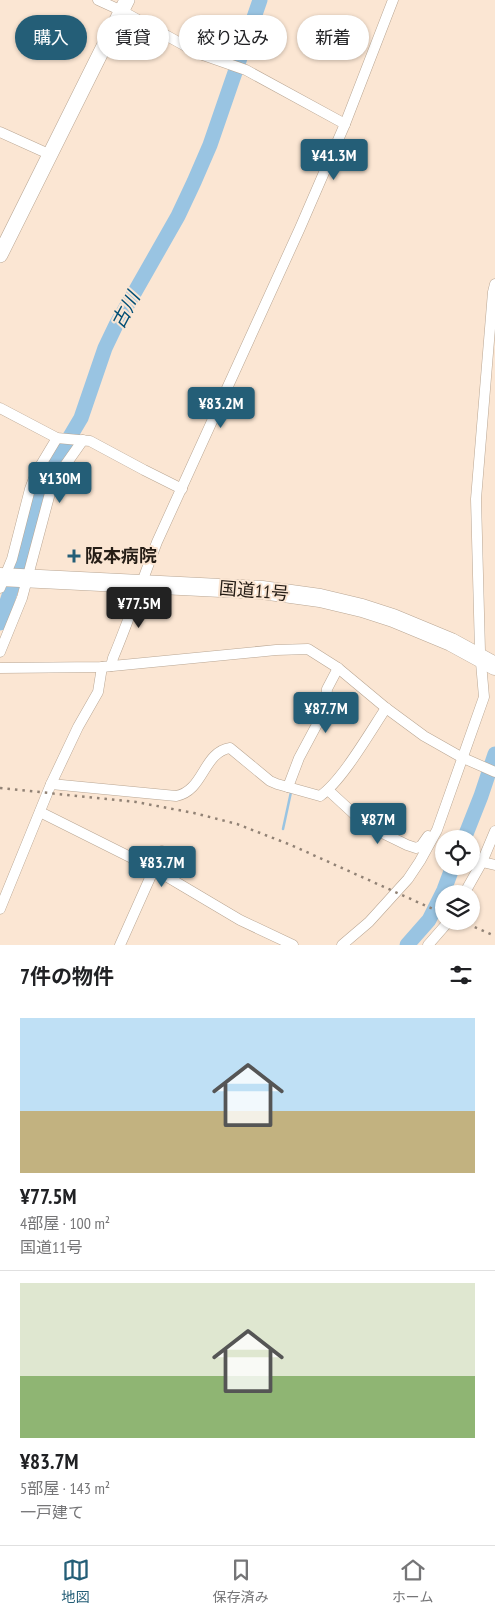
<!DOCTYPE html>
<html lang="ja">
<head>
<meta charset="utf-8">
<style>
  body { margin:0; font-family:"PT Sans Narrow","Noto Sans JP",sans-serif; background:#f2f2f2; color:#202124; height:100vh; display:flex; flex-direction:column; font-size:19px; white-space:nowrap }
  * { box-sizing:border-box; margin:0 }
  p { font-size:16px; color:#757577 }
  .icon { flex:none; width:28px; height:28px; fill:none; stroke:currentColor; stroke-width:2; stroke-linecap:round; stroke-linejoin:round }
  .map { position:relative; height:945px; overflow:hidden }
  .panel { display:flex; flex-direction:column; background:#fff; flex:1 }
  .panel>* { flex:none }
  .banner { position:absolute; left:15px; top:15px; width:465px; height:45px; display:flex; gap:10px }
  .buttons { position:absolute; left:435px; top:830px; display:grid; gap:10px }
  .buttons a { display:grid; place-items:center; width:45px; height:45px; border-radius:50%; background:#fff; box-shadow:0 1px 4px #0004; font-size:25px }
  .price { position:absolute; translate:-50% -42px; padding:0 11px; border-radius:5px; background:#245e77; color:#fff; font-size:16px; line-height:32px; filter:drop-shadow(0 1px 2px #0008) }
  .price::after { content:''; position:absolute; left:50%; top:30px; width:15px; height:11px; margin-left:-8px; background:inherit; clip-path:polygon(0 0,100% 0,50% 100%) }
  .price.selected { background:#222; color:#fff }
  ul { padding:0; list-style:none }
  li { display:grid; align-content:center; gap:10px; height:265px; padding:0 20px }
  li+li { border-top:1px solid #e0e0e0 }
  li span { display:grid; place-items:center; height:155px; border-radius:0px; color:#555 }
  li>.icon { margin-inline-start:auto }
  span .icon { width:90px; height:90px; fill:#fffc; stroke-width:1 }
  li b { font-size:21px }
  h2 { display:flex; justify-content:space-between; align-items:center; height:60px; padding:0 20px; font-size:21px }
  .chip { padding:0 18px; border-radius:22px; background:#fff; box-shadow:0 1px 4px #0004; font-size:18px; line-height:45px }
  .chip.selected { background:#245e77; color:#fff }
  .tab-bar { display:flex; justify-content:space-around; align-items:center; height:70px; border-top:1px solid #e0e0e0; background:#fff; font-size:14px; color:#757577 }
  .tab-bar a { display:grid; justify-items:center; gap:2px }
  .tab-bar .selected { color:#245e77 }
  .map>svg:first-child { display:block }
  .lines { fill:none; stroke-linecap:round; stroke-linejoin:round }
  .stream { stroke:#99c4e2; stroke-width:2.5 }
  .river { stroke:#99c4e2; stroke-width:15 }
  .street-casing { stroke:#b9a693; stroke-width:11 }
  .primary-casing { stroke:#b9a693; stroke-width:16 }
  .highway-casing { stroke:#b9a693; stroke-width:19 }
  .street { stroke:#fff; stroke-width:10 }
  .primary { stroke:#fff; stroke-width:15 }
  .highway { stroke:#fff; stroke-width:18 }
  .rail { stroke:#918275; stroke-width:2.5; stroke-dasharray:2.5 5; stroke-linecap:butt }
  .poi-dot { fill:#245e77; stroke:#fbe6d3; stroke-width:2 }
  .labels { text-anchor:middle; stroke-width:4; stroke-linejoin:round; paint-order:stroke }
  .poi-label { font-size:18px; font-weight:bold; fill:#251d16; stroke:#fbe6d3; text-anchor:start }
  .street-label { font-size:18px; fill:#251d16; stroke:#fbe6d3 }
  .water-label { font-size:19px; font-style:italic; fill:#004e75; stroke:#fbe6d3 }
</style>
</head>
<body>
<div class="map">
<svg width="495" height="945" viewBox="0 0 495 945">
  <rect width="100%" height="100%" fill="#fbe6d3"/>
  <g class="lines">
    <!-- stream -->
    <polyline class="stream" points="283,829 291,792"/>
    <!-- river -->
    <g class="river">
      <polyline points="0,623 27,541 37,497 49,472 81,418 105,348 116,325 178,216 194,182 210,145 260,0"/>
      <polyline points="464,839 481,796 495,754"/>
      <polyline points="407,945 429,920 444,890 453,866"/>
    </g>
    <!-- street casing -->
    <g class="street-casing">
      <g id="street">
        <polyline points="98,0 122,11 200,54 246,70 345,124"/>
        <polyline points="0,132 51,155"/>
        <polyline points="0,408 57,438 90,441 144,470 182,489"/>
        <polyline points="0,588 12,559 30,489 36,473 57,438"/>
        <polyline points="0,652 22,598 50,493 59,474 83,440"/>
        <path d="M111,666L113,658C129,620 142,581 157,542L300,228L345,124L393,0"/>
        <polyline points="0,668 102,667 276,650 308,649 338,668 386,708 424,736 461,757 495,772"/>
        <path d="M51,784L176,796C204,791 203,752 230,748L270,781L277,784L320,796C342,781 370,732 386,708"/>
        <polyline points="288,787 299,758 322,715 326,702 327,689 338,668"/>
        <polyline points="328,790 366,825 407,845 416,848 421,846 428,836"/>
        <polyline points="40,812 154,869 240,920 293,945"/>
        <polyline points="482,862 495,865"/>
        <polyline points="464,894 482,862 495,831"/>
        <polyline points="0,909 51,784 78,727 98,692 102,667"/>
        <polyline points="120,945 162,851"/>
        <polyline points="342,945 369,922 408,879 420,861 437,830 484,697 480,651 476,499 493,292 495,284"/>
        <polyline points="428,945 449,921"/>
      </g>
    </g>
    <!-- primary casing -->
    <g class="primary-casing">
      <polyline id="primary" points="0,255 127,0"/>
    </g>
    <!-- highway casing -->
    <g class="highway-casing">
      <polyline id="highway" points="0,577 262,590 320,598 362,608 393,618 451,642 495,666"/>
    </g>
    <!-- street -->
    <use href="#street" class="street"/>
    <!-- primary -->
    <use href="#primary" class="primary"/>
    <!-- highway -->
    <use href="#highway" class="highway"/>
    <!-- rail -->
    <g class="rail">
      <polyline points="0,788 136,802 194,813 237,824 291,845 444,914"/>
      <polyline points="461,921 495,936"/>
    </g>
  </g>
  <!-- markers -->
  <path class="poi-dot" d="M71.5 548.5h5v5h5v5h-5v5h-5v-5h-5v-5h5z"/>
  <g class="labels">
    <!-- poi labels -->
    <g class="poi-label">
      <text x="85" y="562">阪本病院</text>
    </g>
    <!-- street labels -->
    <g class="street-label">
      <text transform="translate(254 591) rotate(5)" y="6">国道11号</text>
    </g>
    <!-- water labels -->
    <g class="water-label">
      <text transform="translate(125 310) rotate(-62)" y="7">古川</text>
    </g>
  </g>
</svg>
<div class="buttons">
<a><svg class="icon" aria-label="locate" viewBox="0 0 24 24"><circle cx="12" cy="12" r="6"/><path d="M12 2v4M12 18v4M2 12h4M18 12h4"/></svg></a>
<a><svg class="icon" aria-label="layers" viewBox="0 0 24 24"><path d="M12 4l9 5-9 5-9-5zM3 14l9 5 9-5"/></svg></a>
</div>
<b class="price" style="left:334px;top:181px">¥41.3M</b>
<b class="price" style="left:221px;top:429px">¥83.2M</b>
<b class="price" style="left:60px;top:504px">¥130M</b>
<b class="price selected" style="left:139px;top:629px">¥77.5M</b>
<b class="price" style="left:326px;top:734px">¥87.7M</b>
<b class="price" style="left:378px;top:845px">¥87M</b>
<b class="price" style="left:162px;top:888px">¥83.7M</b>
<div class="banner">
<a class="chip selected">購入</a>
<a class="chip">賃貸</a>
<a class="chip">絞り込み</a>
<a class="chip">新着</a>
</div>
</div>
<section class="panel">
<h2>7件の物件<svg class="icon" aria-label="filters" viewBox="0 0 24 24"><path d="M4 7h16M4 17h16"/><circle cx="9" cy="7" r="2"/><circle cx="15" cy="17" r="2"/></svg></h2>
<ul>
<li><span style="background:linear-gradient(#bfe0f5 60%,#c2b280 0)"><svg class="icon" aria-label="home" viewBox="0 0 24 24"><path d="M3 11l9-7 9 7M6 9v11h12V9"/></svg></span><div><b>¥77.5M</b><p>4部屋 · 100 m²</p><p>国道11号</p></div></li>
<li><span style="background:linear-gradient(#dfe7d0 60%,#8fb573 0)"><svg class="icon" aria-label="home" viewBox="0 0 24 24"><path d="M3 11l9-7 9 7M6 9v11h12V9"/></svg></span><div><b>¥83.7M</b><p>5部屋 · 143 m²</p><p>一戸建て</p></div></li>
</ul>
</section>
<nav class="tab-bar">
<a class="selected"><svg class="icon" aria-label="map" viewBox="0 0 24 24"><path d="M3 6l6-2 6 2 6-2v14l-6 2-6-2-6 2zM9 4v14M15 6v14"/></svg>地図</a>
<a><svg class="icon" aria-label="saved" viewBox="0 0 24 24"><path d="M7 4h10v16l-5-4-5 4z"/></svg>保存済み</a>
<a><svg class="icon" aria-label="home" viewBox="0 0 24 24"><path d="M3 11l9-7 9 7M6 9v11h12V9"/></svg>ホーム</a>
</nav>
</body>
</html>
